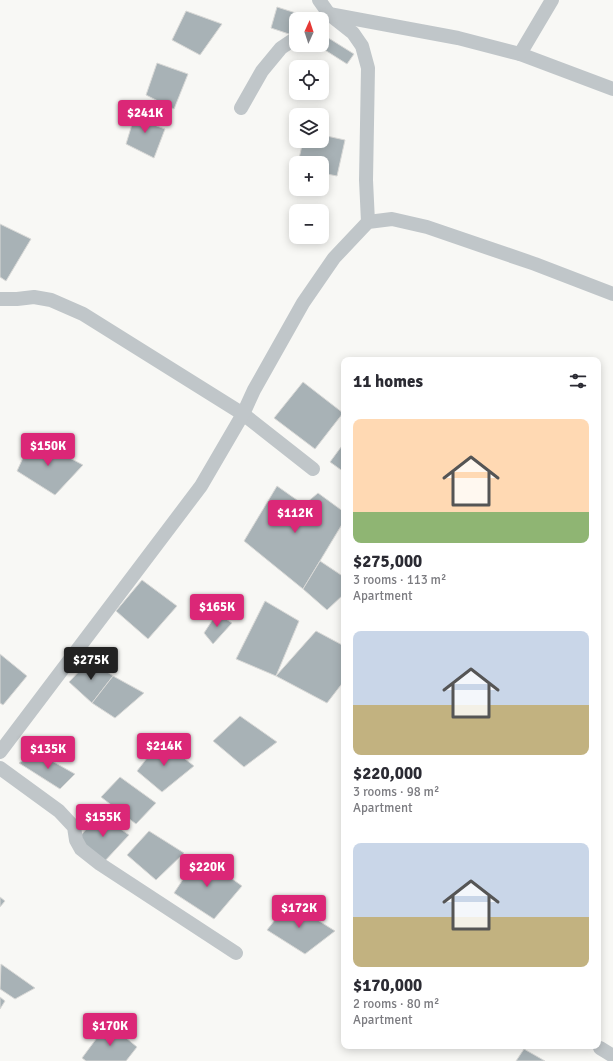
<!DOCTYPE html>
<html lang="en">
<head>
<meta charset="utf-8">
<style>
  body { margin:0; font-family:Signika,sans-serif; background:#f2f2f3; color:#2b2b33; height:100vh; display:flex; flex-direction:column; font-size:15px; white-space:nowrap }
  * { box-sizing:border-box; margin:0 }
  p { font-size:13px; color:#7c7c81 }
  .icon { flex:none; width:22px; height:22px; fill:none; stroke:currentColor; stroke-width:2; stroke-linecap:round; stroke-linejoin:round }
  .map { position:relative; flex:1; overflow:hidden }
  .drawer { position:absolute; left:341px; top:357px; width:260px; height:692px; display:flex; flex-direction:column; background:#fff; border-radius:8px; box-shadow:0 2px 10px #0003 }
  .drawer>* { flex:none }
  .needle { width:26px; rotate:3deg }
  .buttons { position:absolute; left:289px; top:12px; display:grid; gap:8px }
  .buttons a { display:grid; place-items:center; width:40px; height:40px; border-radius:8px; background:#fff; box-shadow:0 2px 10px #0003; font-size:20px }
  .price { position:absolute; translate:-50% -34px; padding:0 9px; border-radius:4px; background:#db2777; color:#fff; font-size:13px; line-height:26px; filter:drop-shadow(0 1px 2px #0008) }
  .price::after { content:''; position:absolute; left:50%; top:24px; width:12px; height:9px; margin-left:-6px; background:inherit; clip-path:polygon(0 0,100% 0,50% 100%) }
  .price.active { background:#222; color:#fff }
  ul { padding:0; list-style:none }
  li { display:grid; align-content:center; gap:8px; height:212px; padding:0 12px }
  li span { display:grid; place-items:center; height:124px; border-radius:8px; color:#555 }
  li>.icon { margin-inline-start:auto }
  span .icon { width:72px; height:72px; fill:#fffc; stroke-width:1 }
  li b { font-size:17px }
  h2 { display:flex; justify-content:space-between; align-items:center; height:48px; padding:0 12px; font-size:17px }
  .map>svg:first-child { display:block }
  .building { fill:#a8b2b6; stroke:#d9d9d7 }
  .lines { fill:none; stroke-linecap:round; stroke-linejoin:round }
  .minor { stroke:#c0c6c9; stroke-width:14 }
</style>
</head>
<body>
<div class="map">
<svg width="613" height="1061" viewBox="0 0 613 1061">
  <rect width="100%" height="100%" fill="#f8f8f5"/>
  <!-- building -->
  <g class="building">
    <polygon points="277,7 299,14 292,35 271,28"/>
    <polygon points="186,11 222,24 200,55 172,40"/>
    <polygon points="322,34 354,54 347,64 317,45 322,45"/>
    <polygon points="157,63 188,74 174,109 146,95"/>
    <polygon points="137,108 156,116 154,125 165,129 154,158 126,144"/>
    <polygon points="322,135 345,140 337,176 322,173 322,163 298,163 303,141 322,141"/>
    <polygon points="0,224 31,239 6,281 0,277"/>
    <polygon points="303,382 343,413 315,449 274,418"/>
    <polygon points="32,438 83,465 55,495 17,471"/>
    <polygon points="344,443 344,472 330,462"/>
    <polygon points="277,486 304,505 318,493 344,512 344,521 303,589 244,541"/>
    <polygon points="320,561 344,577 344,594 327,610 303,589"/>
    <polygon points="142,580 177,606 148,639 116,611"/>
    <polygon points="265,601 299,621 276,676 236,659"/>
    <polygon points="217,613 232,623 213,644 204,633"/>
    <polygon points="316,631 344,646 344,681 327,703 276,676"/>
    <polygon points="0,654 27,676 3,705 0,703"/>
    <polygon points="90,660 113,676 92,703 69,682"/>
    <polygon points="113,676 144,693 115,718 92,703"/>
    <polygon points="240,716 277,742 244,767 213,741"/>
    <polygon points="161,740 194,766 162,792 137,771"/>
    <polygon points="36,752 75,774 60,789 19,763"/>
    <polygon points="120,777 156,803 136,824 101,797"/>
    <polygon points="99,814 129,835 103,863 78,839"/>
    <polygon points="149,831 184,853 156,880 127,855"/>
    <polygon points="199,855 242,886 214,919 174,893"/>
    <polygon points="0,897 5,901 0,907"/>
    <polygon points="289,902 335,931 305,954 267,930"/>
    <polygon points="1,964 35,988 15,999 0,989"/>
    <polygon points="0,997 5,1001 0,1009"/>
    <polygon points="108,1023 137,1047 126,1061 86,1061 82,1058"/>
    <polygon points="524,1049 545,1061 516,1061"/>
  </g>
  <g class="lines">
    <!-- minor -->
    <g class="minor">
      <polyline points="319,0 329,14 353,33 362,46 368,68 366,180 368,222"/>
      <polyline points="322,19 329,14 458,38 520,54 613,89"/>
      <polyline points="520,54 552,0"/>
      <polyline points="241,108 262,71 281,48 296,38"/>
      <polyline points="0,299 17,299 34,297 51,300 83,314 243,414 313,469"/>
      <polyline points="0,752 201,486 243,414 254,390 303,303 334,258 368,222 392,219 427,227 535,264 613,294"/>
      <polyline points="0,768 59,811 74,827 76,840 81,849 100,864 236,953"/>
      <polyline points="600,1048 613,1056"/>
    </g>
  </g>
</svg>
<div class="buttons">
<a><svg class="needle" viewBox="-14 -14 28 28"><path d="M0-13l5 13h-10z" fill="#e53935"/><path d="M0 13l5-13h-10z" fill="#7c7c81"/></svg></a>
<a><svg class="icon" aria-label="locate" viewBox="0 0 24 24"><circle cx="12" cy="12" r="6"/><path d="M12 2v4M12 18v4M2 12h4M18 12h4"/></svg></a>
<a><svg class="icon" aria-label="layers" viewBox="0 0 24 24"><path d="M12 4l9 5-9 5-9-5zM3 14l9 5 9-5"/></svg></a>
<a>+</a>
<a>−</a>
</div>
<b class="price" style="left:145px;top:134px">$241K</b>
<b class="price" style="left:48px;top:467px">$150K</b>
<b class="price" style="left:295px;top:534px">$112K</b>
<b class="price" style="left:217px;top:628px">$165K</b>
<b class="price active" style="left:91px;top:681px">$275K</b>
<b class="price" style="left:164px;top:767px">$214K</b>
<b class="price" style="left:48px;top:770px">$135K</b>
<b class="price" style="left:103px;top:838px">$155K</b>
<b class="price" style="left:207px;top:888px">$220K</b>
<b class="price" style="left:299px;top:929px">$172K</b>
<b class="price" style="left:110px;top:1047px">$170K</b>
<section class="drawer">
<h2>11 homes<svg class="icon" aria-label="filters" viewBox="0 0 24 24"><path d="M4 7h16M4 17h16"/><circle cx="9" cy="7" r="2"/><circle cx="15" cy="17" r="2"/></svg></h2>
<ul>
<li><span style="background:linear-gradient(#ffd9b3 75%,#8fb573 0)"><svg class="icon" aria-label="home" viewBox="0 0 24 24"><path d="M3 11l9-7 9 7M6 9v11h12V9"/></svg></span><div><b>$275,000</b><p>3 rooms · 113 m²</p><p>Apartment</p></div></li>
<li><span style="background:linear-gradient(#c9d6e8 60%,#c2b280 0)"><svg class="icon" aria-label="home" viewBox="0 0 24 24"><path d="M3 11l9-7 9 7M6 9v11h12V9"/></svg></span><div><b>$220,000</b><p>3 rooms · 98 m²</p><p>Apartment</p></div></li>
<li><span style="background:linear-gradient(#c9d6e8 60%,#c2b280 0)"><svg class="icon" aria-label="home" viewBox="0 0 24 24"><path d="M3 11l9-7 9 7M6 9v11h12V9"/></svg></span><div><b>$170,000</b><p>2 rooms · 80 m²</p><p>Apartment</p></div></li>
</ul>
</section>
</div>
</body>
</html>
